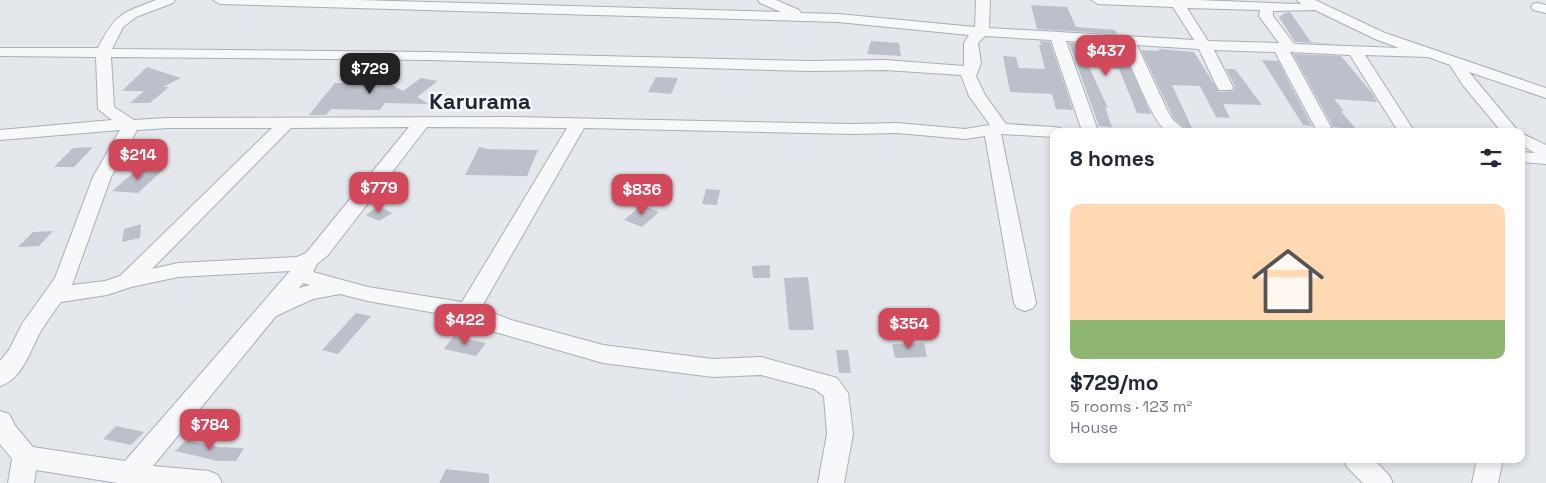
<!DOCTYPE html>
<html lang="en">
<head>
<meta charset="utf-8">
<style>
  body { margin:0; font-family:"Space Grotesk",sans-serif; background:#f2f2f3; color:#1f2937; height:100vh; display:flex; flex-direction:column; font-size:19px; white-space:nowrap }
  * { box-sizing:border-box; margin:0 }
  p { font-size:16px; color:#747a83 }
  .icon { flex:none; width:28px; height:28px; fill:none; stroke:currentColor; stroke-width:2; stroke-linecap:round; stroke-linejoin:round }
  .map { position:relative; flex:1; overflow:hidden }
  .sheet { position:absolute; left:1050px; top:128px; width:475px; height:335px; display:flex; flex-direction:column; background:#fff; border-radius:10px; box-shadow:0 2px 8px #0003 }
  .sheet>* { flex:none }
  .price { position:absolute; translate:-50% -42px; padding:0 11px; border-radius:10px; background:#d1495b; color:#fff; font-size:16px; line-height:32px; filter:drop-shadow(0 1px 2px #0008) }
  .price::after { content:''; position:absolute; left:50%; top:30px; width:15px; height:11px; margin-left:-8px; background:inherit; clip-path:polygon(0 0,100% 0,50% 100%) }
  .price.active { background:#222; color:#fff }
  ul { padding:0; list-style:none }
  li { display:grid; align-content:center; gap:10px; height:265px; padding:0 20px }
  li span { display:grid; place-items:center; height:155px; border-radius:10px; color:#555 }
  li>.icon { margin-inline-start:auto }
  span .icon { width:90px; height:90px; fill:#fffc; stroke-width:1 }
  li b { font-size:21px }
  h2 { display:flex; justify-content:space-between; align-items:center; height:60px; padding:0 20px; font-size:21px }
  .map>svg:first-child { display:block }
  .building { fill:#bbc0ca }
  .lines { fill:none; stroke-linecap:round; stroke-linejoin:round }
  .street-casing { stroke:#a9aeb7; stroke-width:2 }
  .street { fill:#f7f8fa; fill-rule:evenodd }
  .labels { text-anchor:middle; stroke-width:5; stroke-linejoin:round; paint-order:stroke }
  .district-label { font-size:22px; font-weight:bold; fill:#1d2536; stroke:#f4f6f9 }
</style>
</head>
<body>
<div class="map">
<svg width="1546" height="483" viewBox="0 0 1546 483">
  <rect width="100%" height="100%" fill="#e4e7ec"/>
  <!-- building -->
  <g class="building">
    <polygon points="1031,5 1067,7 1076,27 1115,30 1117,34 1037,29"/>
    <polygon points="1290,12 1311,42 1331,44 1295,42 1279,17 1285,13"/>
    <polygon points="871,41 899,43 901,56 867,54"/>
    <polygon points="1040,41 1050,42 1073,110 1056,109 1052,94 1010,92 1003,56 1016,57 1019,68 1045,69 1039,45 1041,45"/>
    <polygon points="1069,43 1121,46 1151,114 1137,113 1119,69 1089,67 1108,108 1105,107 1112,127 1099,126"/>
    <polygon points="1159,49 1194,52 1219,92 1233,91 1235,86 1226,69 1235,69 1262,105 1223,104 1230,118 1216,117 1200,86 1172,85 1192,128 1185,128 1174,119 1170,111 1141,50 1159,51"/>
    <polygon points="1293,54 1341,56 1372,93 1377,102 1334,99 1344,111 1341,111 1356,129 1333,127"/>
    <polygon points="1262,60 1278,61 1312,126 1303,125"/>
    <polygon points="147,67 181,78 163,87 169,87 150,103 130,103 144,91 122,91"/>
    <polygon points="375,76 403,91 421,78 438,81 417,97 429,104 385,103 380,110 331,109 326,115 309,115 335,83 358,83"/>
    <polygon points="656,77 678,78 671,94 648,92"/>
    <polygon points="93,147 74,167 54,167 73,148"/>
    <polygon points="479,147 488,149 538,150 527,176 465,175"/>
    <polygon points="138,169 163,170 138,193 112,191"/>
    <polygon points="706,189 720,190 717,205 702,204"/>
    <polygon points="642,205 659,212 642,227 624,220"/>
    <polygon points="378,206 392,213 379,221 366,215"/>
    <polygon points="141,224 140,238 122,242 124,229"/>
    <polygon points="53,231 39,246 18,247 33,232"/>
    <polygon points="770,265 770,278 753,278 752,266"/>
    <polygon points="808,277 814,330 789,330 784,278"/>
    <polygon points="356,313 371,316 338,354 322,350"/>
    <polygon points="454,336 486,343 476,356 444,349"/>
    <polygon points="924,343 927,357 895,358 892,344"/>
    <polygon points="836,350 848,350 851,373 839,373"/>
    <polygon points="116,426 144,432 131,445 103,439"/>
    <polygon points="186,440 219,447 244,448 236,461 218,461 175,451"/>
    <polygon points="446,469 489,474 489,483 439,483"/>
  </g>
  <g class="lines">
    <!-- street casing -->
    <g class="street-casing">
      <g id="street">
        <path d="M156,0H175L173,3L136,17L123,27L112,49L430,52L809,61L885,60L964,66V43L969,35L838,22L220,4L213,0H358L781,12L760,3L758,0H776L799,10L801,13L838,14L975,27L976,0H990L989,28L1194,40L1173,7L1098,4L1091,0H1198L1298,4H1301L1297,0H1315L1385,33L1546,88V98L1469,72L1518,131H1501L1462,84L1450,65L1428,57L1365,55L1414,131H1398L1350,55L1290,52L1333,131H1317L1275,52L1214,50L1233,87L1231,90H1219L1217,87L1199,49L1137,45L1168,112L1173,120L1186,131C1181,131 1172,133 1167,131C1154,126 1129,60 1122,44L1066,41L1098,131H1082L1051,40L985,36L978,43L981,63L976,76L985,95L1006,124L1054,127L1060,128L1062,131H1054V137L1001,134L1036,303L1033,308L1025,311L1017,308L1014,303L985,136L965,139L897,133L853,134L584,128L481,308L511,320L603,345L713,359L761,357L837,378L848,393L853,434L844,483H818L827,434L824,396L814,389L761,375L713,377L603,363L495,332L464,318L368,301L340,294L313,299L276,316L153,466L209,471L218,475L222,483H118L36,470L34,483H8L12,459L0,444V411L9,414L16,427L33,447L125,461L290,271L178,277L131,287L107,295L61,302C54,311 47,321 41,331C30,350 23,379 0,386V361L9,350L22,324L55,278L93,177L120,130L0,140V130L112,120L98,109L96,57L0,56V48H98C116,13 120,14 156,0ZM1187,8L1260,10L1259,16L1279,43L1208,41ZM1315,10L1375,39L1399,48L1294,44L1273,16V11ZM111,57L430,60L809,71L885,70L961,75L969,96L990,125L965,129L897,123L853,124L512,117L168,118L134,120L114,107ZM409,127L306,253L297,257L178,263L152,269L291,128ZM427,127L567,128L462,302L368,287L313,272L317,264L328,255ZM168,128H272L120,276L105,281L72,285L111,177L137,130ZM303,283L310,285L299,288Z"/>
        <polygon points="1538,3 1546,5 1546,13 1533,10 1531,7 1533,4"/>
        <polygon points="1521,133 1546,145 1546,164 1521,162 1521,152 1535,153 1521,145"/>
        <polygon points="1343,459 1373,459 1389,475 1393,483 1363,483 1347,467"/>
        <polygon points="1474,459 1500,459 1502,464 1498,483 1472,483 1476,464"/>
      </g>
    </g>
    <!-- street -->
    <use href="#street" class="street"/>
  </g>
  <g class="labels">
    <!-- district labels -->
    <g class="district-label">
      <text x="480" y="109">Karurama</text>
    </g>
  </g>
</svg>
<b class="price" style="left:1106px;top:77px">$437</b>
<b class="price active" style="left:370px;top:95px">$729</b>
<b class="price" style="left:138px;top:181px">$214</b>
<b class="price" style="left:379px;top:214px">$779</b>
<b class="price" style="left:642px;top:216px">$836</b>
<b class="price" style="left:465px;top:346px">$422</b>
<b class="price" style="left:909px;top:350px">$354</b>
<b class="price" style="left:210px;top:451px">$784</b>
<section class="sheet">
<h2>8 homes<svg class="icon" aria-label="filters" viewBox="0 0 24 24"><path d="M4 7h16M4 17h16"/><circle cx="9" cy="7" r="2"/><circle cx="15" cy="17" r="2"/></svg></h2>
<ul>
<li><span style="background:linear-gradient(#ffd9b3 75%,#8fb573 0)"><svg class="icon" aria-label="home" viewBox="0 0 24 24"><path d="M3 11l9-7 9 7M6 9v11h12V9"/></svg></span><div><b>$729/mo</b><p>5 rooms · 123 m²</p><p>House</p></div></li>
</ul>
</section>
</div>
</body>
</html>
